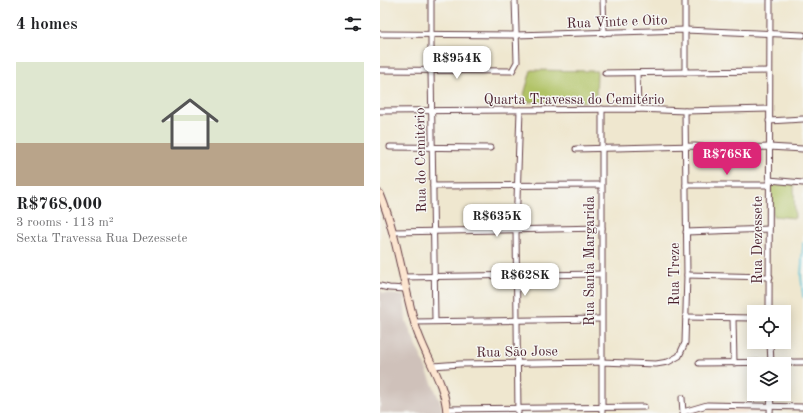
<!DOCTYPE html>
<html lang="en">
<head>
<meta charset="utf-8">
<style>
  body { margin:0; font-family:"Old Standard TT",serif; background:#f2f2f2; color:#202124; height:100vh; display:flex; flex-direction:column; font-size:15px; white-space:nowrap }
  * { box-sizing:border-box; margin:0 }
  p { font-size:13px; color:#757577 }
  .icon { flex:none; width:22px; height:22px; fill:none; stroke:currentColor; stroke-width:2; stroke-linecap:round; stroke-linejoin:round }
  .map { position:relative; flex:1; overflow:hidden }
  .side { display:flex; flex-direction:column; background:#fff; width:380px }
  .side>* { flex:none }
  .tools { position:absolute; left:367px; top:305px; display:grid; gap:8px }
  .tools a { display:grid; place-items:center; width:44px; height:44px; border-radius:0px; background:#fff; box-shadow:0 2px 10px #0003; font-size:20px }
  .price { position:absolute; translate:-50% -34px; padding:0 9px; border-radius:8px; background:#fff; color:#222; font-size:13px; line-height:26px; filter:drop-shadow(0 1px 2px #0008) }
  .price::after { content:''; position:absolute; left:50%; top:24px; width:12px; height:9px; margin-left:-6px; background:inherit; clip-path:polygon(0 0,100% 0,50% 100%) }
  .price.current { background:#db2777; color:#fff }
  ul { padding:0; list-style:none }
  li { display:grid; align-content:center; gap:8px; height:212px; padding:0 16px }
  li span { display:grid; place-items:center; height:124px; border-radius:0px; color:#555 }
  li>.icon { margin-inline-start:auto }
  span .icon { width:72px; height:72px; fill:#fffc; stroke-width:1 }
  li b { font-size:17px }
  h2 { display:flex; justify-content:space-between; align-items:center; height:48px; padding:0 16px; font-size:17px }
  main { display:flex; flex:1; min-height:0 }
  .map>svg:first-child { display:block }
  .built { fill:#f2d5bd }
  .industrial { fill:#cfc1ba }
  .green { fill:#b1c366; stroke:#7e7148 }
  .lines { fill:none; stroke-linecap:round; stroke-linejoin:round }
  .stream { stroke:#62c7df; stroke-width:1.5 }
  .street-casing { stroke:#633d44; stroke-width:7 }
  .secondary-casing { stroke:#633d44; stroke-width:9 }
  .street { stroke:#fff; stroke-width:5 }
  .secondary { stroke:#fce5d0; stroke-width:7 }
  .labels { text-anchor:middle; stroke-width:3; stroke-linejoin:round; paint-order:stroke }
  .street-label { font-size:14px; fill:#4a1f2b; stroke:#f6f6f2 }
</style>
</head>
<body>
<main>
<section class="side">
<h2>4 homes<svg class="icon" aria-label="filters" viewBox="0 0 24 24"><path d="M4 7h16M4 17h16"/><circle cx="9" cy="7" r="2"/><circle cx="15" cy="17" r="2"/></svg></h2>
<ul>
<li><span style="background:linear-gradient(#dfe7d0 65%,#b9a48a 0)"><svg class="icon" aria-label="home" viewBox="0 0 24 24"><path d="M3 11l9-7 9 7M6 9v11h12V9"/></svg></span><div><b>R$768,000</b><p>3 rooms · 113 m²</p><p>Sexta Travessa Rua Dezessete</p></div></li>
</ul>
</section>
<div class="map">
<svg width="423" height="413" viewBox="0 0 423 413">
  <rect width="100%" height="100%" fill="#f6f6f2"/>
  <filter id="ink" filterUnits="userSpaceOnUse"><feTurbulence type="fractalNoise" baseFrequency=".025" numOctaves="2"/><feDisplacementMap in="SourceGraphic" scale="8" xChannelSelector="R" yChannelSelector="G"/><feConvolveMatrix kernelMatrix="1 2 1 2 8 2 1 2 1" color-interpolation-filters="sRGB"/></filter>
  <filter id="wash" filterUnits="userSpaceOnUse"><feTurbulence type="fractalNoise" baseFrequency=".012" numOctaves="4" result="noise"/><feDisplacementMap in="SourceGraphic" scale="16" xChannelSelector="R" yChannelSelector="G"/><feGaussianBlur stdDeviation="0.9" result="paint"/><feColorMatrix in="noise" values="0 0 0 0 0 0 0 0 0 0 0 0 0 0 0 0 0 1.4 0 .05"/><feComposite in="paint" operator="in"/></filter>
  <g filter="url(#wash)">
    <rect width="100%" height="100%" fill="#efe7cf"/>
    <!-- built -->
    <polygon class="built" points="345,409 384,409 384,413 323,413"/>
    <!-- industrial -->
    <polygon class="industrial" points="0,290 3,293 24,296 26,321 61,404 62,413 0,413"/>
    <!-- green -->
    <g class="green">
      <polygon points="151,70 217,71 216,101 142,102"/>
      <polygon points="390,181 414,184 415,218 393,216"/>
    </g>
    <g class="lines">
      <!-- stream -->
      <polyline class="stream" points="423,243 421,276 423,297"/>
    </g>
  </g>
  <g filter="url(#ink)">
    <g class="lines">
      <!-- street casing -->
      <g class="street-casing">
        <g id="street">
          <polyline points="51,0 51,71 55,320"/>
          <polyline points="223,0 224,33"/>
          <polyline points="305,0 305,72"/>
          <polyline points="0,34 136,35 305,30 423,35"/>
          <polyline points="0,70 132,71 137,62 135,0"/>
          <polyline points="225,73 389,71"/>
          <polyline points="257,73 258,109"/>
          <polyline points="0,111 258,109 305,111 389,109"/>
          <polyline points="389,121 423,119"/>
          <polyline points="10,147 110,148"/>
          <polyline points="196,149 315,146 334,149 389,147 423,149"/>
          <polyline points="389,180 423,183"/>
          <polyline points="306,185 389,185"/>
          <polyline points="53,186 221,185"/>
          <polyline points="13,232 222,228"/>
          <polyline points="306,232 389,229"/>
          <polyline points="307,275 390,277"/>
          <polyline points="23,277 221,274"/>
          <polyline points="0,286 9,288 26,289"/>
          <polyline points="389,312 390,0"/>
          <polyline points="306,317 374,318"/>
          <polyline points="353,318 354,363"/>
          <polyline points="34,322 221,319"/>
          <polyline points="390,342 391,364"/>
          <polyline points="319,363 423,362"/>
          <polyline points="53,366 80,364 221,362 276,364 288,362 299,356 305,343 307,275 305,111"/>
          <polyline points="302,398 303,413"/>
          <polyline points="67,409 264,407"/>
          <polyline points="303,412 327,405 423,407"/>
          <polyline points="138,413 136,230 140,110"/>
          <polyline points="222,413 222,109"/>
          <polyline points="390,413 391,394"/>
        </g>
      </g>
      <!-- secondary casing -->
      <g class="secondary-casing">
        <path id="secondary" d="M0,194C17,235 22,279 34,321C42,353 65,380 67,413"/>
      </g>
      <!-- street -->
      <use href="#street" class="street"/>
      <!-- secondary -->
      <use href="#secondary" class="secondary"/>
    </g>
  </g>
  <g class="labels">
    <!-- street labels -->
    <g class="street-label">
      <text transform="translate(237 21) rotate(-2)" y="5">Rua Vinte e Oito</text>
      <text x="194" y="104">Quarta Travessa do Cemitério</text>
      <text transform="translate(40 160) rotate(-91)" y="5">Rua do Cemitério</text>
      <text transform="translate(377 240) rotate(-90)" y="5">Rua Dezessete</text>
      <text transform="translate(209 261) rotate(-90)" y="5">Rua Santa Margarida</text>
      <text transform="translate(294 274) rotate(-90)" y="5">Rua Treze</text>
      <text transform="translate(137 351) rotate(-1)" y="5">Rua São Jose</text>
    </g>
  </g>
</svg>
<div class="tools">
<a><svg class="icon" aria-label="locate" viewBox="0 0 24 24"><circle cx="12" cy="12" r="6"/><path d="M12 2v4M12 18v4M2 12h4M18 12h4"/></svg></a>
<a><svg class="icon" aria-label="layers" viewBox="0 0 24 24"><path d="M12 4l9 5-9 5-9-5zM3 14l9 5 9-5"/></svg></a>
</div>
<b class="price" style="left:77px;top:80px">R$954K</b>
<b class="price current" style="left:347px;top:176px">R$768K</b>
<b class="price" style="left:117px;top:238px">R$635K</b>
<b class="price" style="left:145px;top:297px">R$628K</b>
</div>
</main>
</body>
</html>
